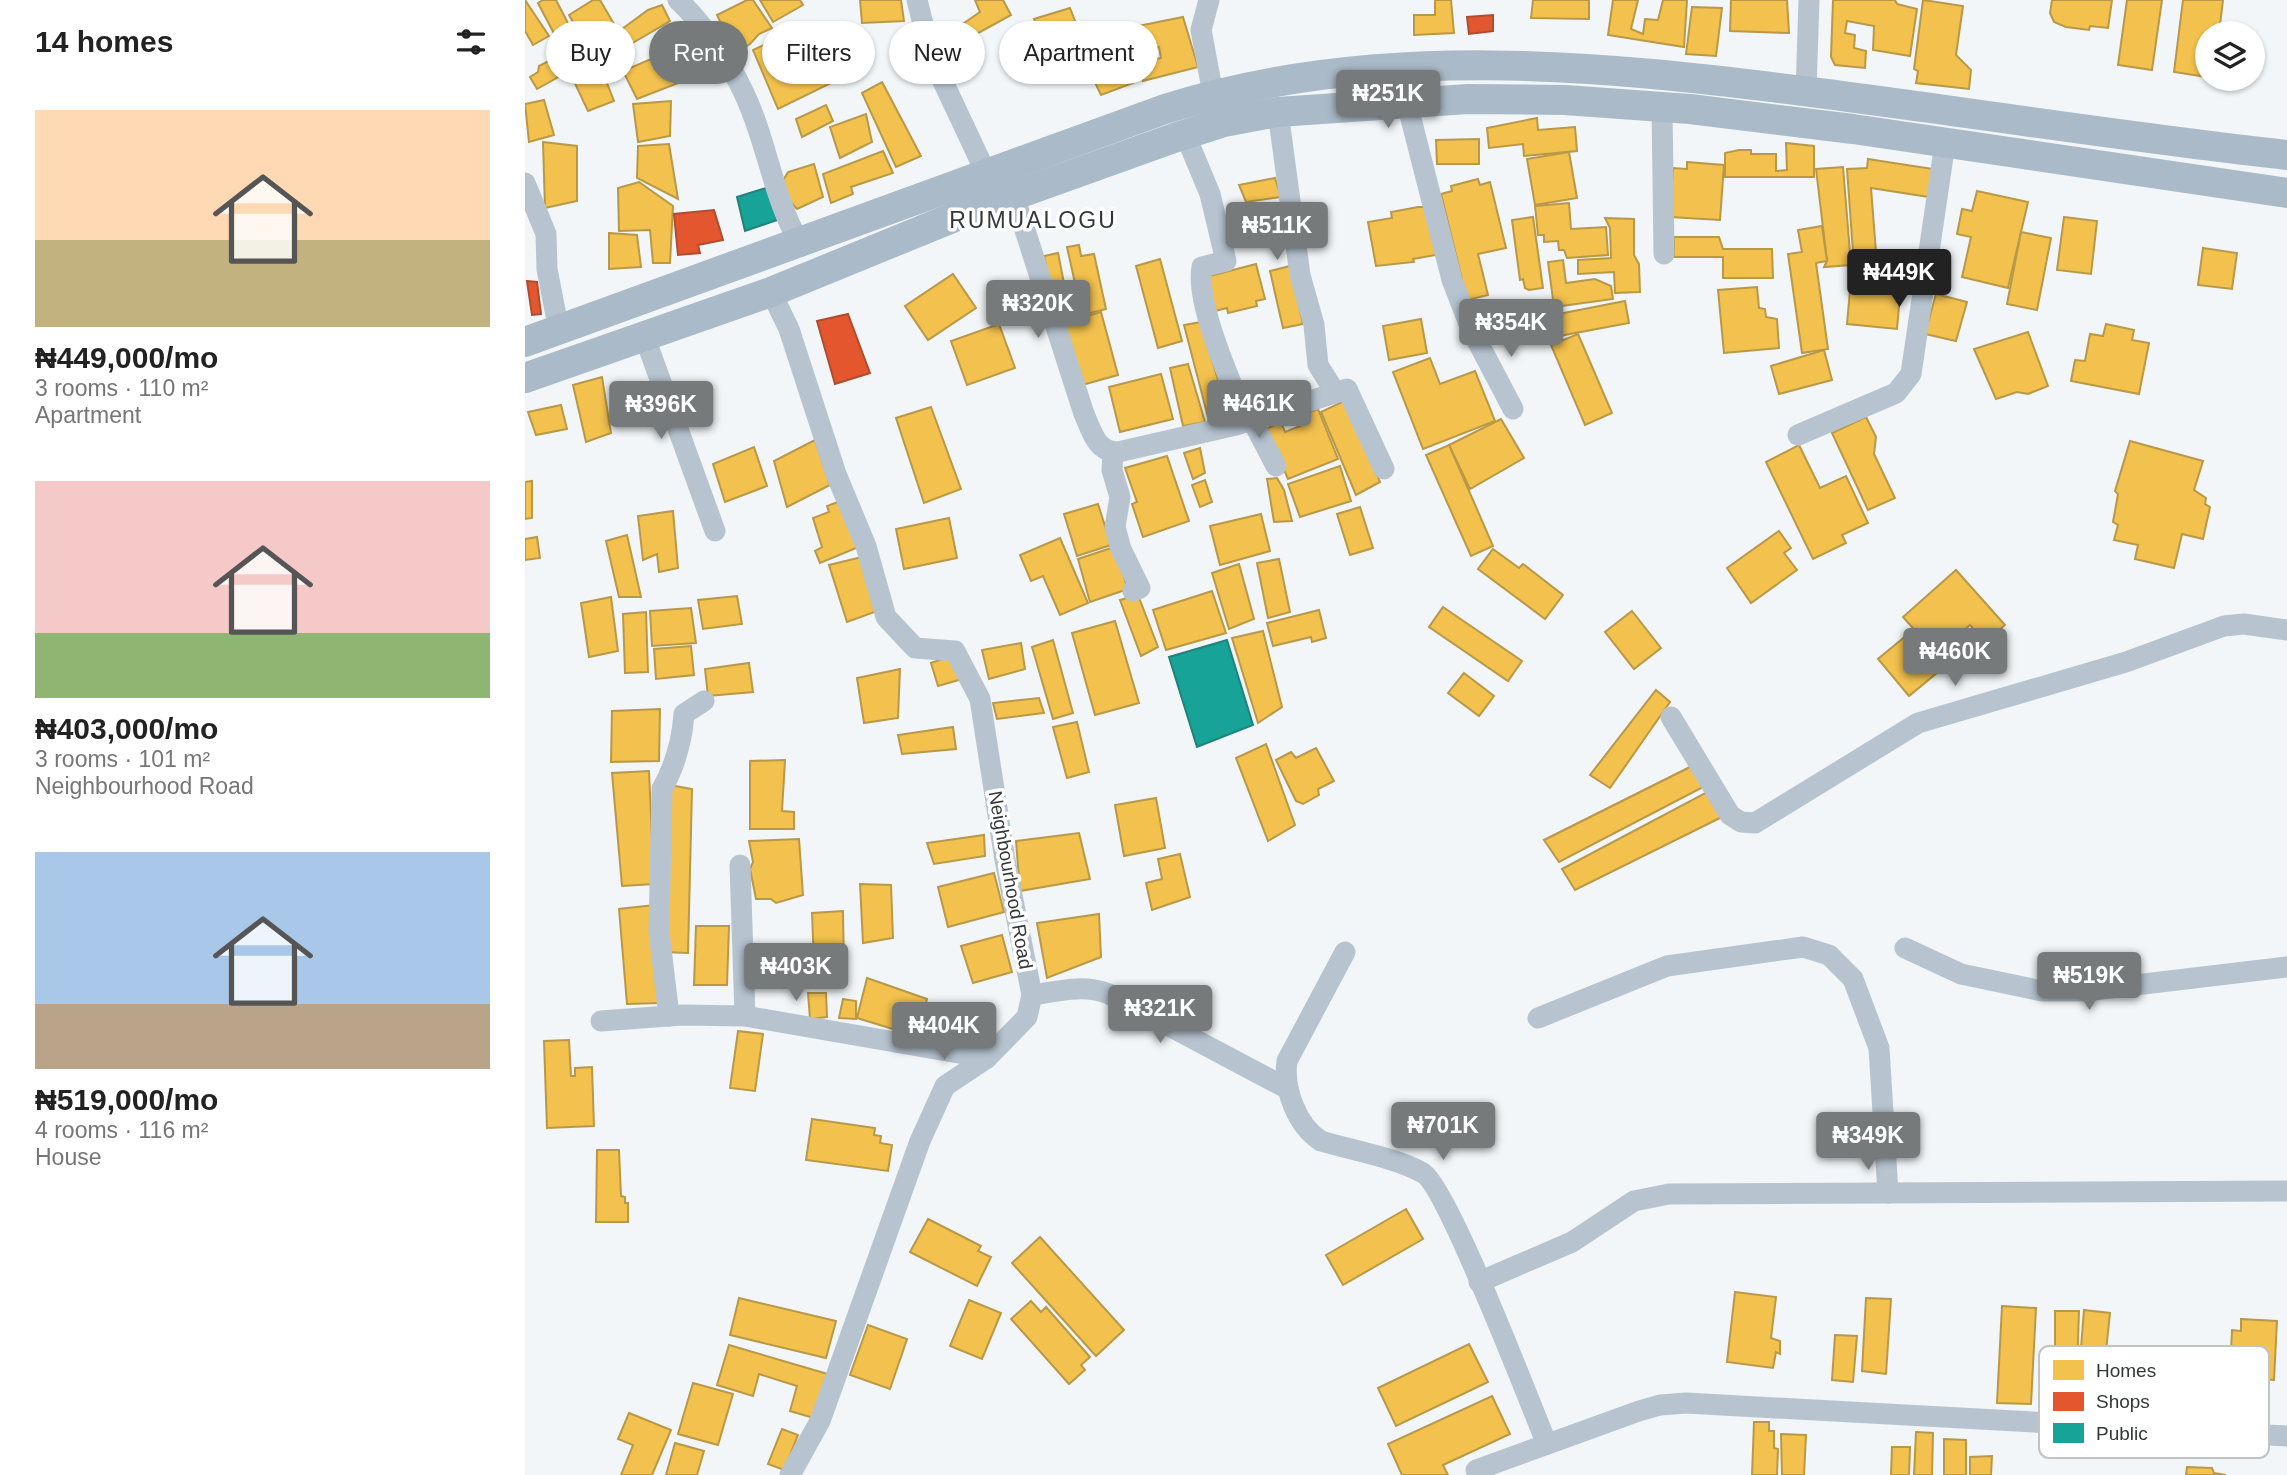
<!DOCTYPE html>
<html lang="en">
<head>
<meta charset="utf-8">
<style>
  body { margin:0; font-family:Arial,sans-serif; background:#f2f2f2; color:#222; height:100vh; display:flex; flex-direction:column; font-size:26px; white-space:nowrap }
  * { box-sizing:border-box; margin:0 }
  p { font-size:23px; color:#767676 }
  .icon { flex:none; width:38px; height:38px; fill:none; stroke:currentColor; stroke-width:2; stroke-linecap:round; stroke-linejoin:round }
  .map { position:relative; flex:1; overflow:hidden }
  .details { display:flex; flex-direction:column; background:#fff; width:525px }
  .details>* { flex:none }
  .top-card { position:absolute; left:21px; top:21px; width:665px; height:63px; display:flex; gap:14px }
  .buttons { position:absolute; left:1670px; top:21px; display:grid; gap:14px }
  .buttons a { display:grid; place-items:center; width:70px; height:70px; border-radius:50%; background:#fff; box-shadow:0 2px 5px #0004; font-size:35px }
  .price { position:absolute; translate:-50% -60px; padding:0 16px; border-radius:7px; background:#767a7b; color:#fff; font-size:23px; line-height:46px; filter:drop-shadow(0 2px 4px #0008) }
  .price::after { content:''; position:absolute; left:50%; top:42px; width:21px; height:16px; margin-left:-10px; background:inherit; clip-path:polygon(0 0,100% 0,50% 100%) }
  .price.selected { background:#222; color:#fff }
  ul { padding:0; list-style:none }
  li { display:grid; align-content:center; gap:14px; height:371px; padding:0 35px }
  li span { display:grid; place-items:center; height:217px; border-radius:0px; color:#555 }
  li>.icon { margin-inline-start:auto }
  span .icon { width:126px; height:126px; fill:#fffc; stroke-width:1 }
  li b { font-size:30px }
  h2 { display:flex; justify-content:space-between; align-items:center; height:84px; padding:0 35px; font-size:30px }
  .tag { padding:0 24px; border-radius:32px; background:#fff; box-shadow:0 2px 5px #0004; font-size:24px; line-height:63px }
  .tag.selected { background:#767a7b; color:#fff }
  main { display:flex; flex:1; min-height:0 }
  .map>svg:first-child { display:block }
  .homes { fill:#f2c14e; stroke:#b99847; stroke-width:2 }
  .shops { fill:#e4572e; stroke:#af4d31; stroke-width:2 }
  .public { fill:#17a398; stroke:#20837b; stroke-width:2 }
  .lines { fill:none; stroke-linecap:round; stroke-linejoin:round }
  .minor { stroke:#b7c4d0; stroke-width:21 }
  .secondary { stroke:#abbac8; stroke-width:30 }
  .labels { text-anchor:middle; stroke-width:7; stroke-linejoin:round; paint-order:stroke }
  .street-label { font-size:19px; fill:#343738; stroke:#fff }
  .quarter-label { font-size:23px; letter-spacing:2px; fill:#343738; stroke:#fff }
  .key { fill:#fff; stroke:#c2c3c3; stroke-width:2 }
  .key-label { font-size:19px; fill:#343738 }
</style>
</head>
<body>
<main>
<section class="details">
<h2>14 homes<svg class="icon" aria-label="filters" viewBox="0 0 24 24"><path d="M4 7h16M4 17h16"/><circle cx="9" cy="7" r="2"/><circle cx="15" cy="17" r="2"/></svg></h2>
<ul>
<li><span style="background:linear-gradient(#ffd9b3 60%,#c2b280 0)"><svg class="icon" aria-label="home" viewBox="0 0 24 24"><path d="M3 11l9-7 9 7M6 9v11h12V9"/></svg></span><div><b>₦449,000/mo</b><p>3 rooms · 110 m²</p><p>Apartment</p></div></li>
<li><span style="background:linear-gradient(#f6c9c9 70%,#8fb573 0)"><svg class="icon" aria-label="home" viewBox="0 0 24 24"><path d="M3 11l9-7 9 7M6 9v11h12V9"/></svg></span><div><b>₦403,000/mo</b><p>3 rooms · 101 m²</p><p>Neighbourhood Road</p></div></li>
<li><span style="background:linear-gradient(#a9c7e8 70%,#b9a48a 0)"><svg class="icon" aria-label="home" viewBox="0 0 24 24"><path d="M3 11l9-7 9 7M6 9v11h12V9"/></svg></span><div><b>₦519,000/mo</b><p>4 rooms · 116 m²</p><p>House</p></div></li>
</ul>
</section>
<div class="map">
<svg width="1762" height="1475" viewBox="0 0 1762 1475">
  <rect width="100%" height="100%" fill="#f2f6f8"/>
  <!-- homes -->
  <g class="homes">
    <polygon points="0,0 24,36 8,45 0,31"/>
    <polygon points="18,0 31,0 61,58 46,66 13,3"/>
    <polygon points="68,0 75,0 102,46 71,63 44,15"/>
    <polygon points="222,0 228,0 247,28 234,34 225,44 210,53 192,15"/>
    <polygon points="235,0 275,0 278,5 248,22"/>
    <polygon points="335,0 376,0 379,21 337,23"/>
    <polygon points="450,0 478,0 486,15 448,36 439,23 455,12"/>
    <polygon points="910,0 926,0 929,33 889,35 889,15 910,15"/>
    <polygon points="1008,0 1064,0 1064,19 1006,18"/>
    <polygon points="1088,0 1113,0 1106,29 1118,34 1120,19 1133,20 1138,0 1162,0 1159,47 1083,35"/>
    <polygon points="1206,0 1262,0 1264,33 1205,31"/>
    <polygon points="1308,0 1370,0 1372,4 1392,9 1385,56 1348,50 1349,26 1322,21 1320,33 1330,35 1329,48 1341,51 1340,68 1310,65 1306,57"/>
    <polygon points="1398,0 1438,6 1431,55 1446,70 1444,89 1391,83 1393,71 1389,69"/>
    <polygon points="1527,0 1587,0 1583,28 1565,26 1564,30 1541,27 1529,22 1525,13"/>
    <polygon points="1602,0 1637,0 1627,70 1593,65"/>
    <polygon points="1658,0 1698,0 1694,33 1682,33 1682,77 1649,72"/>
    <polygon points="137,5 145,21 106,44 97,29 123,10"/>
    <polygon points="1167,7 1197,8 1191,56 1161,54"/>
    <polygon points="545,8 566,62 534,80 509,19"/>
    <polygon points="168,17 182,42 154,57 138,32"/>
    <polygon points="658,17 673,67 618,81 616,62 636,58 634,47 620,50 613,26"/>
    <polygon points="268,31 288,69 299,65 306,83 253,109 228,50"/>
    <polygon points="147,50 161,80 112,99 98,71"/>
    <polygon points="35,55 44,71 12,89 5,77 13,72 14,66"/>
    <polygon points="595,55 608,83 576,95 563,68"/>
    <polygon points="76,68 89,101 63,111 47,77"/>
    <polygon points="357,82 396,156 371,167 337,93"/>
    <polygon points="19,100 29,135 4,142 0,104"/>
    <polygon points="146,101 145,136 113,142 108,104"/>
    <polygon points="301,105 308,121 277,137 271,119"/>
    <polygon points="341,114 347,142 315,158 305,127"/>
    <polygon points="1012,118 1013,130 1050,127 1052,151 999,156 998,144 964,148 962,128"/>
    <polygon points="954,139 954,164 912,164 911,140"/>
    <polygon points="18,142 52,146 52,201 20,208"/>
    <polygon points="1261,143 1289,146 1289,177 1200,177 1200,153 1214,150 1226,150 1226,154 1251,154 1251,171 1262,170"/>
    <polygon points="144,144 153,199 112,178 113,146"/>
    <polygon points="358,151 368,173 326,187 328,194 306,203 298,174"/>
    <polygon points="1044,152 1052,198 1010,205 1002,159"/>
    <polygon points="1343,159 1408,169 1404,197 1346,188 1352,265 1329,266 1322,169 1342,168"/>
    <polygon points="1162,162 1199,165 1195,220 1145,217 1148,168 1162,169"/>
    <polygon points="289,164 298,197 272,209 261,197 257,182 263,172"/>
    <polygon points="1318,167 1326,265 1299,267 1302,261 1291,169"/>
    <polygon points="750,178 756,197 721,202 714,185"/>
    <polygon points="953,179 955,185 965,182 981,248 953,254 963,295 942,300 916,194 927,191 926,186"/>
    <polygon points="114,182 148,206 145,263 128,263 125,230 94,231 93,188"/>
    <polygon points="1452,191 1503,202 1483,288 1437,277 1446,237 1432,234 1437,209 1447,211"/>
    <polygon points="1044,203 1046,229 1081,227 1083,255 1042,258 1039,250 1034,250 1033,241 1019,242 1019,235 1013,235 1010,206"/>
    <polygon points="893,207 907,207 916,254 888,259 889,262 851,266 843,222 867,218 866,212"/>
    <polygon points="1008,217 1018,288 1004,290 1000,288 998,279 995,280 987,220"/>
    <polygon points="1539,217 1572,221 1566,274 1532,270"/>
    <polygon points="1080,218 1109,219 1109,255 1114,264 1115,292 1090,293 1089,272 1053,274 1053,260 1086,258 1085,228"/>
    <polygon points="1297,226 1302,261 1291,263 1303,349 1277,353 1263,254 1277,252 1273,230"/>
    <polygon points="1496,232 1526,238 1512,310 1482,304"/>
    <polygon points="84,233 112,235 116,267 84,269"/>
    <polygon points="1149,237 1194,237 1198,249 1247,249 1248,278 1198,278 1198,257 1149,257"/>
    <polygon points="554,245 556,256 569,254 581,309 557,315 542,247"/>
    <polygon points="1678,248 1712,253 1707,289 1673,285"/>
    <polygon points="533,253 543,303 530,305 519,256"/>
    <polygon points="635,259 657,341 633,348 611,266"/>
    <polygon points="1038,260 1041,283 1070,279 1086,286 1088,299 1029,307 1023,262"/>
    <polygon points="731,264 740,299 731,301 732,306 703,313 702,308 690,311 681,277"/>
    <polygon points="765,266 778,324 758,328 745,271"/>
    <polygon points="428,274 451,308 403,340 380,306"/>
    <polygon points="1326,279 1376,284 1372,329 1322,324"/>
    <polygon points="1232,287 1234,308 1240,309 1241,317 1252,319 1254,348 1199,353 1193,290"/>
    <polygon points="1411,294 1442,302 1431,341 1400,334"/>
    <polygon points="1100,301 1104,323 981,346 977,325"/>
    <polygon points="576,312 593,375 557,385 538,323"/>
    <polygon points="896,319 902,353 864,360 858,326"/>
    <polygon points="676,322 702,411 683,417 659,325"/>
    <polygon points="474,324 490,368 442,385 426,341"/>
    <polygon points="1581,324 1609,330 1607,340 1624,343 1614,394 1546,381 1550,360 1560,361 1565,334 1578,336"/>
    <polygon points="1503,332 1523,386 1503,394 1492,392 1471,399 1449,349"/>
    <polygon points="1053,334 1087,413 1060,425 1026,345"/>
    <polygon points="1299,350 1307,380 1254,394 1246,366"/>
    <polygon points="905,358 915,384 950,371 970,421 898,449 868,372"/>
    <polygon points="663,364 680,422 658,426 645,368"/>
    <polygon points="636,374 648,419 595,432 584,387"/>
    <polygon points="77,377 86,433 61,442 48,385"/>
    <polygon points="821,400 855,482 831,495 796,412"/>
    <polygon points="36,405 42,429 11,435 3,412"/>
    <polygon points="406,407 436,489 399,503 371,418"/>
    <polygon points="793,409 813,459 763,479 741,429 756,422 760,432 778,425 775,416"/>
    <polygon points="1341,417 1351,437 1349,454 1370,498 1343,510 1307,433"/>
    <polygon points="976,419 999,458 945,489 924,445"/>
    <polygon points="290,440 305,485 262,507 249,461"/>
    <polygon points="1605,441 1678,461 1669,490 1681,498 1680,504 1685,507 1678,539 1657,534 1649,568 1610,559 1613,545 1589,540 1593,525 1588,522 1593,494 1590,491"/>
    <polygon points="924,445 968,546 946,556 901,455"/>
    <polygon points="1274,445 1295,488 1321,476 1343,523 1317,535 1321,543 1288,559 1241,462"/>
    <polygon points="229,447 242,486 200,502 188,464"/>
    <polygon points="675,448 680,473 668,479 659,453"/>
    <polygon points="642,456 664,521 618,537 607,504 612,502 600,468"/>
    <polygon points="815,466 826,501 775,517 763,484"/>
    <polygon points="752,478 759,490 767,521 749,522 742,479"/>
    <polygon points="680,480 687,502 675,507 667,485"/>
    <polygon points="7,481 7,518 0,519 0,482"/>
    <polygon points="318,500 336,546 295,563 290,551 297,547 288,518 304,512 302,506"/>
    <polygon points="573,504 586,545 552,556 539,514"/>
    <polygon points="835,507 848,548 825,555 812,514"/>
    <polygon points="148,511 153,568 134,572 132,554 118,560 113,516"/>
    <polygon points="736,514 745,551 695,565 685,526"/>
    <polygon points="424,518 432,558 379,569 371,529"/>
    <polygon points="1254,531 1266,548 1259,553 1272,570 1226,603 1202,568"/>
    <polygon points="102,535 116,597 94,597 81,541"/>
    <polygon points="12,537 15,558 0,560 0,539"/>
    <polygon points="535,538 563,603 535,615 518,576 506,581 495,555"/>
    <polygon points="589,547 603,589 565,602 553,559"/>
    <polygon points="968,549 994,568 998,564 1038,595 1020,619 953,569"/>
    <polygon points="337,557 355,610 322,622 304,565"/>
    <polygon points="754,559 765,612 743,618 732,563"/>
    <polygon points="714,564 729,619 704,629 687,573"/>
    <polygon points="1431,570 1480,625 1460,642 1445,625 1411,654 1378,617"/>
    <polygon points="687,591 701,633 641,650 628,610"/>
    <polygon points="613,595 633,647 616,656 595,600"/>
    <polygon points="212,596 217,624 178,629 173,600"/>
    <polygon points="86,597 93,651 64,657 56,603"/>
    <polygon points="918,607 997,661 983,681 904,627"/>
    <polygon points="166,608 171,643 127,646 125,611"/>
    <polygon points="794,610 801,638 787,642 786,637 748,646 742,623"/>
    <polygon points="1107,611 1136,648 1109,669 1080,632"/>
    <polygon points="121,612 123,672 100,673 98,614"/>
    <polygon points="590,621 614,703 570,715 547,633"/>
    <polygon points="738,631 757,707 733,723 707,638"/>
    <polygon points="1382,635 1413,672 1384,696 1353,659"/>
    <polygon points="528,640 548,713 528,719 507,647"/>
    <polygon points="496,643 500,669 464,679 457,650"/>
    <polygon points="166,646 169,675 131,679 129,649"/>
    <polygon points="429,655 437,679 413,686 406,663"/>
    <polygon points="224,663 228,692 183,696 180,669"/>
    <polygon points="375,669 373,718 339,723 332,678"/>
    <polygon points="939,673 969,696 954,716 923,693"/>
    <polygon points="1131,690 1145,702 1085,788 1065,775"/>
    <polygon points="514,698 519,713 472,719 468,703"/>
    <polygon points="135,709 134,761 86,762 87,711"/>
    <polygon points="552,722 564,772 542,778 528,727"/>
    <polygon points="428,727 431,749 377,754 373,735"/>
    <polygon points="741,744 770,825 743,841 711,758"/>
    <polygon points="791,748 809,781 793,789 794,795 778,804 771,801 751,760 766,752 771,758"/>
    <polygon points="260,760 257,811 269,812 269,829 225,829 225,761"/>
    <polygon points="1171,764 1180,786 1034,862 1019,840"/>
    <polygon points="124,771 129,884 97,886 87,773"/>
    <polygon points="145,785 167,789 163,953 137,952"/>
    <polygon points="1186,790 1199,816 1050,890 1037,869"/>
    <polygon points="631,798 640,848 599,856 590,805"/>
    <polygon points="554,833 565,879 495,891 491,841"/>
    <polygon points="459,835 460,856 409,864 402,843"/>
    <polygon points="274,839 278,895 251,903 246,899 231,899 225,869 228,862 224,841"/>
    <polygon points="655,854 665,897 627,910 621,883 637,879 633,859"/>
    <polygon points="469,873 479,912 423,927 413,887"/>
    <polygon points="335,884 366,885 368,938 338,943"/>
    <polygon points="129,905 135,1003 102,1004 94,909"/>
    <polygon points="318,911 319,973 303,974 301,961 289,963 287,913"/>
    <polygon points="574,914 576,957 522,978 512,923"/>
    <polygon points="171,926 204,926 202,985 169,985"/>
    <polygon points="477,935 487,972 448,983 436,946"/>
    <polygon points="342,978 402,999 394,1037 332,1018"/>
    <polygon points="283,993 301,993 302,1017 285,1019"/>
    <polygon points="318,999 331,1001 331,1019 314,1018"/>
    <polygon points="213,1031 238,1034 230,1091 205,1088"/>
    <polygon points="44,1040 46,1076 50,1076 50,1068 67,1067 69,1126 22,1128 19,1041"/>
    <polygon points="287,1119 350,1128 349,1135 356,1136 355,1143 367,1145 363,1171 281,1160"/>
    <polygon points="72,1150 94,1150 96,1196 100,1197 100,1203 103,1203 103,1222 71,1222"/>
    <polygon points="881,1209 898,1239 818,1285 801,1255"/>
    <polygon points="403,1219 456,1246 453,1251 466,1257 452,1286 385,1252"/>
    <polygon points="515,1237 599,1330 571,1356 487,1263"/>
    <polygon points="1210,1292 1251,1297 1246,1338 1255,1341 1255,1354 1251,1352 1248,1368 1202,1362"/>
    <polygon points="214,1298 311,1321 301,1358 205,1335"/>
    <polygon points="1341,1298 1366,1299 1361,1374 1337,1371"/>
    <polygon points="444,1300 476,1313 457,1359 425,1346"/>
    <polygon points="506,1301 516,1312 521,1307 565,1357 556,1365 560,1370 544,1384 486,1319"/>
    <polygon points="1477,1306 1511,1308 1506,1404 1472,1403"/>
    <polygon points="1559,1310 1585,1313 1576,1399 1552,1398"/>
    <polygon points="1530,1311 1554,1311 1552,1369 1530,1370"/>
    <polygon points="1716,1319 1752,1321 1749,1380 1735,1379 1734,1388 1718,1388 1719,1374 1705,1373 1707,1330 1716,1331"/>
    <polygon points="343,1325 382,1339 365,1389 325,1375"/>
    <polygon points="1310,1335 1332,1336 1328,1382 1307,1380"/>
    <polygon points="944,1344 963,1382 871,1426 853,1388"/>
    <polygon points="204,1345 306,1375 292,1419 265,1411 272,1386 234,1374 228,1396 192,1385"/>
    <polygon points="168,1383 208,1394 193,1445 153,1434"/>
    <polygon points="967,1396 985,1434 918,1465 923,1475 877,1475 863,1444"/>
    <polygon points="104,1413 146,1430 127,1475 96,1475 108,1445 93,1439"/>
    <polygon points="1229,1422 1244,1422 1244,1431 1249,1431 1249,1448 1253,1449 1252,1475 1227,1475"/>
    <polygon points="257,1429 273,1435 259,1470 243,1464"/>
    <polygon points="1391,1432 1408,1433 1407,1475 1389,1475"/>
    <polygon points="1256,1434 1281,1435 1279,1475 1257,1475"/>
    <polygon points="1419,1439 1441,1440 1441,1475 1419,1475"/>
    <polygon points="150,1443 179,1451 172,1475 141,1475"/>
    <polygon points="1367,1447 1385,1447 1384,1475 1366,1475"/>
    <polygon points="1467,1456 1466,1475 1445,1475 1445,1457"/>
    <polygon points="1662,1467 1687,1468 1689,1473 1701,1475 1661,1475"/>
  </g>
  <!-- shops -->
  <g class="shops">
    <polygon points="968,15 968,31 944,34 942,17"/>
    <polygon points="189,210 198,240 173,245 175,253 153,255 149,214"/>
    <polygon points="2,281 12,282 16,314 7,315"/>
    <polygon points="323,314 345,373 310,384 292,321"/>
  </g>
  <!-- public -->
  <g class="public">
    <polygon points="244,187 252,220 220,231 212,197"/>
    <polygon points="702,640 728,725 672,747 644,657"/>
  </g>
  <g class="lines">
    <!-- minor -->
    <g class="minor">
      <path d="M153,0C176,21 205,63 218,91C242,140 247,195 274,242"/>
      <polyline points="392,0 406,56 461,173"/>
      <polyline points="684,0 676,30 688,94"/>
      <polyline points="1281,91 1284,0"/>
      <polyline points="882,103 927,280 946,329 988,409"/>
      <polyline points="1137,107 1139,254"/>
      <polyline points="753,112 775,275 789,325 793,365 810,392"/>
      <path d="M660,134L685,194L701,261L677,267C670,304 707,384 722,422"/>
      <polyline points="0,183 21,234 22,269 34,331"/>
      <path d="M489,196L559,414C567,431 571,452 593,452L711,425L822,389L859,469"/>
      <polyline points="246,292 264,329 311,474 341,546 361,617 390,648 430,651 455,699 480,860 507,995 502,1017 462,1058 420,1086 395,1141 295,1421 265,1475"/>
      <polyline points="120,338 190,531"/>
      <polyline points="727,420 751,466"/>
      <polyline points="1273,435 1371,393 1386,374 1420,143"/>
      <polyline points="588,452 587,470 595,497 590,527 596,549 615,588 608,591"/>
      <polyline points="1146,717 1205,815 1216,822 1230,823 1393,723 1601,662 1699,626 1719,624 1762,630"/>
      <polyline points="215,865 220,1016"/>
      <polyline points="1380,948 1436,974 1517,991 1560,991 1762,967"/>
      <path d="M820,952L762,1061C758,1089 772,1126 796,1141C826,1150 872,1158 898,1173C923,1188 1005,1404 1022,1444"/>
      <path d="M507,995C534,991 558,984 584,994L763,1089"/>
      <path d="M144,1016L134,932L137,789C150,766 157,741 159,714L179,701"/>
      <polyline points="1013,1018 1142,966 1278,947 1304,955 1328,979 1354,1048 1363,1193"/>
      <polyline points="76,1021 157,1015 220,1016 462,1058"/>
      <polyline points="954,1282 1047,1242 1109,1201 1144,1194 1762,1191"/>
      <polyline points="951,1470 1114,1411 1135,1405 1161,1403 1762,1436"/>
    </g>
    <!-- secondary -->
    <g class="secondary">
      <path d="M0,342L640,109C851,42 1078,65 1294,93C1450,113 1605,138 1762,155"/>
      <polyline points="0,378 246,292 437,214 649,138 699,122 753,112 943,99 1040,100 1165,109 1328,129 1762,193"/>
    </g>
  </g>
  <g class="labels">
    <!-- street labels -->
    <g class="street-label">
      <text transform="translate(486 880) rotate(80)" y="7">Neighbourhood Road</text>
    </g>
    <!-- quarter labels -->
    <g class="quarter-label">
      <text x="508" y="228">RUMUALOGU</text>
    </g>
  </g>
  <!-- legend -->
  <rect x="1514" y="1346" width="230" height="112" rx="10" class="key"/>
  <rect x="1528" y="1360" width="31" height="20" fill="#f2c14e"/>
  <rect x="1528" y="1392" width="31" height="19" fill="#e4572e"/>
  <rect x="1528" y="1423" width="31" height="20" fill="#17a398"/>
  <g class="key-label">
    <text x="1571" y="1377">Homes</text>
    <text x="1571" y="1408">Shops</text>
    <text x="1571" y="1440">Public</text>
  </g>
</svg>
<div class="buttons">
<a><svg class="icon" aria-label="layers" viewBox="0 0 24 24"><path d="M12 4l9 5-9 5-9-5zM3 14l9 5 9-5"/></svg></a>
</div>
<b class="price" style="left:863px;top:130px">₦251K</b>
<b class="price" style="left:752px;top:262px">₦511K</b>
<b class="price selected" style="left:1374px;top:309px">₦449K</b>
<b class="price" style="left:513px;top:340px">₦320K</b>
<b class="price" style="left:986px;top:359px">₦354K</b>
<b class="price" style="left:734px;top:440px">₦461K</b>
<b class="price" style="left:136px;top:441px">₦396K</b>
<b class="price" style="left:1430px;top:688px">₦460K</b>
<b class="price" style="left:271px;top:1003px">₦403K</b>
<b class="price" style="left:1564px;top:1012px">₦519K</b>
<b class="price" style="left:635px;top:1045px">₦321K</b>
<b class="price" style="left:419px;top:1062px">₦404K</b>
<b class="price" style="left:918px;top:1162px">₦701K</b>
<b class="price" style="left:1343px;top:1172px">₦349K</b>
<div class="top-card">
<a class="tag">Buy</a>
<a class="tag selected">Rent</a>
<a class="tag">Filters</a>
<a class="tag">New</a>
<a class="tag">Apartment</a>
</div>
</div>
</main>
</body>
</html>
